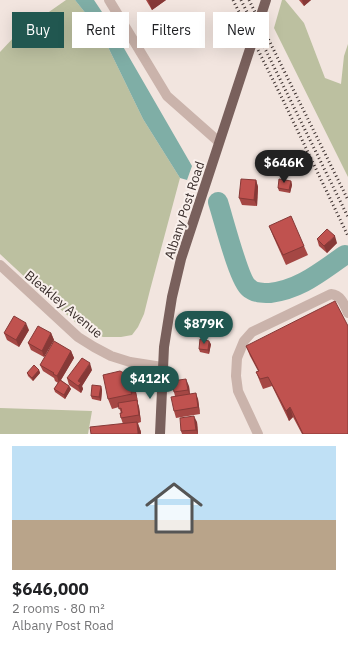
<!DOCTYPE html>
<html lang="en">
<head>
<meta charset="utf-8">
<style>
  body { margin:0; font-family:"IBM Plex Sans",sans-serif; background:#f6f6f6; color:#202124; height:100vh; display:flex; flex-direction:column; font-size:15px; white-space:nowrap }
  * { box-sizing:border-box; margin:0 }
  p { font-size:13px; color:#757577 }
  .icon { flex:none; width:22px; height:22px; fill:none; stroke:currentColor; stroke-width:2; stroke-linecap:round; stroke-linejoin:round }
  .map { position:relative; height:434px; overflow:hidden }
  .side { display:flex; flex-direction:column; background:#fff; flex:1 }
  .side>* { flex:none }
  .hud { position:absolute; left:12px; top:12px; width:324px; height:36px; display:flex; gap:8px }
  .price { position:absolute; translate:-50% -34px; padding:0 9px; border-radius:14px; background:#215750; color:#fff; font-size:13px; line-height:26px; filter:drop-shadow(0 1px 2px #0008) }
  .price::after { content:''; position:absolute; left:50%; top:24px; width:12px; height:9px; margin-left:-6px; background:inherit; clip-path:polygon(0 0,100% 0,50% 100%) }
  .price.current { background:#222; color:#fff }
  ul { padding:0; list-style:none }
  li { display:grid; align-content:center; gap:8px; height:212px; padding:0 12px }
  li+li { border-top:1px solid #e0e0e0 }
  li span { display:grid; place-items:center; height:124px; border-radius:0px; color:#555 }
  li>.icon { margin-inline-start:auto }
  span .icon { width:72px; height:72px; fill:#fffc; stroke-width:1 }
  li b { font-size:17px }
  .pill { padding:0 14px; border-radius:0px; background:#fff; box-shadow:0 4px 16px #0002; font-size:14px; line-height:36px }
  .pill.current { background:#215750; color:#fff }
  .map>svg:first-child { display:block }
  .green { fill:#bcc0a0 }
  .water { fill:#7faea6 }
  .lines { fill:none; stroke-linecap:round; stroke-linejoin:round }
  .river { stroke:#7faea6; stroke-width:20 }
  .minor { stroke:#cab3ab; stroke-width:10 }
  .major { stroke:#79605c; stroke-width:10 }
  .rail { stroke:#382c2a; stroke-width:3; stroke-dasharray:1 3; stroke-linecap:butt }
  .wall { fill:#a54744 }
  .shaded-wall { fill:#863937 }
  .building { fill:#c0524f; stroke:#863937 }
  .labels { text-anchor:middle; stroke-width:4; stroke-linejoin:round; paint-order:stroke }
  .street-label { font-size:13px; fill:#382c2a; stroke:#f9f0ec }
</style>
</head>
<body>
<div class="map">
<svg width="348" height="434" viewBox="0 0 348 434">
  <rect width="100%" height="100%" fill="#f2e5df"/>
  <!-- green -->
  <g class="green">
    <polygon points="66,0 75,0 87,15 108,47 143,119 180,178 150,290 144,314 138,327 132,335 121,337 103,337 82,328 44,295 0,254 0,52 16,35"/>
    <polygon points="282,0 285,0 304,23 325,78 341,84 344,56 348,44 348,177 274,28"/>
    <polygon points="0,408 92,411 88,434 0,434"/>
  </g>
  <!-- water -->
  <polygon class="water" points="75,0 94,0 110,24 192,166 187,180 180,178 143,119 108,47 87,15"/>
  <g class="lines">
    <!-- river -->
    <path class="river" d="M218,202C223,217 239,281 249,288C254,293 263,293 270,293C301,289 320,272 345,255"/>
    <!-- minor -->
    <g class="minor">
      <polyline points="109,0 167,96 219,142"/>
      <polyline points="0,265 78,337 94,347 111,356 130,362 162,367"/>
      <path d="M258,434L238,391L236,376L237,358L244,341L252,332L331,294C341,295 344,304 348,313"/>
    </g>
    <!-- major -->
    <polyline class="major" points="160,434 164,347 172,297 181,259 266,0"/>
    <!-- rail -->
    <g class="rail">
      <polyline points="233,0 282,98 348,236"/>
      <polyline points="241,0 348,217"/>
      <polyline points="249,0 348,200"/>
    </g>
  </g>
  <!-- wall -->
  <g class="wall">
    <polygon points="146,0 166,0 152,10"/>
    <polygon points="299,0 311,0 304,6"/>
    <polygon points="256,180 258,187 257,206 242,205 239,198"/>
    <polygon points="291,181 292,185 290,193 279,191 278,188"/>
    <polygon points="269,226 304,246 308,255 286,265 273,236"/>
    <polygon points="317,239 337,243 327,253 319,246"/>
    <polygon points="29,330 19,347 7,340 4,333"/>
    <polygon points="51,333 54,340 44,357 31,350 28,343"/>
    <polygon points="211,344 209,354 200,352 199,349"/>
    <polygon points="246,346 348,434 302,434 293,417 289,421 272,386 263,389 260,382 256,372 258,371 250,356"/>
    <polygon points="71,351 74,358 61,380 69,386 71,389 65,399 55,392 54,389 58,383 55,381 54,378 43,371 40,365"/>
    <polygon points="39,370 40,373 33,381 28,376 27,373"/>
    <polygon points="92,370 82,386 83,389 81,393 69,385 67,378"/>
    <polygon points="126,374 127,379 136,392 138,402 137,402 139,407 141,422 138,423 141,432 123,424 121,418 121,413 119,407 112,409 108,399"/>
    <polygon points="101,386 102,390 101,401 92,399 91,396"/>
    <polygon points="189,386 190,394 198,399 200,414 176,418 174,411 175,396 174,392"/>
    <polygon points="197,422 198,434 182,434 181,431"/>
  </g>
  <!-- shaded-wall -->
  <g class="shaded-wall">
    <polygon points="148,0 166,0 152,10"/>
    <polygon points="302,0 311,0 304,6"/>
    <polygon points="256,180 258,187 257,206 254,200"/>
    <polygon points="291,181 292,185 290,193 289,190"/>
    <polygon points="335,236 337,243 327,253 324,246"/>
    <polygon points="26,323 29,330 19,347 16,340"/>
    <polygon points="51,333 54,340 44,357 42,351"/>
    <polygon points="209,341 211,344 209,354 208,350"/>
    <polygon points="71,351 74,358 59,383 57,376"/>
    <polygon points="90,363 92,370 82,386 83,389 81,393 78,386 78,381"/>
    <polygon points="39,370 40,373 33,381 32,378"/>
    <polygon points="186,379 189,386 190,397 188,390"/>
    <polygon points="133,382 136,392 138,402 135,392"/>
    <polygon points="69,386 71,389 65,399 64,395"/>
    <polygon points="101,386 102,390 101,401 99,397"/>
    <polygon points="196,393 198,399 200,414 198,407"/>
    <polygon points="137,400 139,407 141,422 139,415"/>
    <polygon points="290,407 293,417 289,421 286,411"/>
    <polygon points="194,416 197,422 198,434 196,430"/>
    <polygon points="137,422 141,432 141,434 138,434"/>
  </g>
  <!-- building -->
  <g class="building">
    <polygon points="241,179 256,180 254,200 239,198"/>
    <polygon points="279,179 291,181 289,190 278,188"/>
    <polygon points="291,216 304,246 283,255 269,226"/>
    <polygon points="327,229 335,236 324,246 317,239"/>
    <polygon points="335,301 348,326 348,434 303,434 290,407 286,411 268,377 260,379 256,372 259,371 246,346"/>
    <polygon points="14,316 26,323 16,340 4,333"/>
    <polygon points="38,326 51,333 42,351 28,343"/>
    <polygon points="200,339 209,341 208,350 199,349"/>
    <polygon points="54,341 71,351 57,376 53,374 54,373 40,365"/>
    <polygon points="82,358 90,363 78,381 81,383 78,386 67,378"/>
    <polygon points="34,365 39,370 32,378 27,373"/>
    <polygon points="120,371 126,374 126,378 133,382 135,392 131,392 132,394 108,399 103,375"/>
    <polygon points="186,379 188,390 174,392 172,381"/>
    <polygon points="60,380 69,386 64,395 54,389"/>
    <polygon points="92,385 101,386 99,397 91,396"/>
    <polygon points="196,393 198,407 174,411 171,397"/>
    <polygon points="137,400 139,415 121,418 120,413 122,413 121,408 119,409 118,403"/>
    <polygon points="194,416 196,430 181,431 180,418"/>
    <polygon points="137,422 138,434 91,434 90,427"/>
  </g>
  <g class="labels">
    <!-- street labels -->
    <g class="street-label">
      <text transform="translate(184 210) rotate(-72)" y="5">Albany Post Road</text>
      <text transform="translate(64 304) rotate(40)" y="5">Bleakley Avenue</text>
    </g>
  </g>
</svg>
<b class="price current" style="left:284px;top:184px">$646K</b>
<b class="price" style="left:204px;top:345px">$879K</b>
<b class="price" style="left:150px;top:400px">$412K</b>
<div class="hud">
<a class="pill current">Buy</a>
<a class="pill">Rent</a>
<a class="pill">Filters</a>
<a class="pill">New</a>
</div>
</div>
<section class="side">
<ul>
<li><span style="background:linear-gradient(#bfe0f5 60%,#b9a48a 0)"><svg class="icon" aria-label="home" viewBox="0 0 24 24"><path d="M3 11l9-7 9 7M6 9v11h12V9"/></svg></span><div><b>$646,000</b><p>2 rooms · 80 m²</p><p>Albany Post Road</p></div></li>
</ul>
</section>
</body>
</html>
